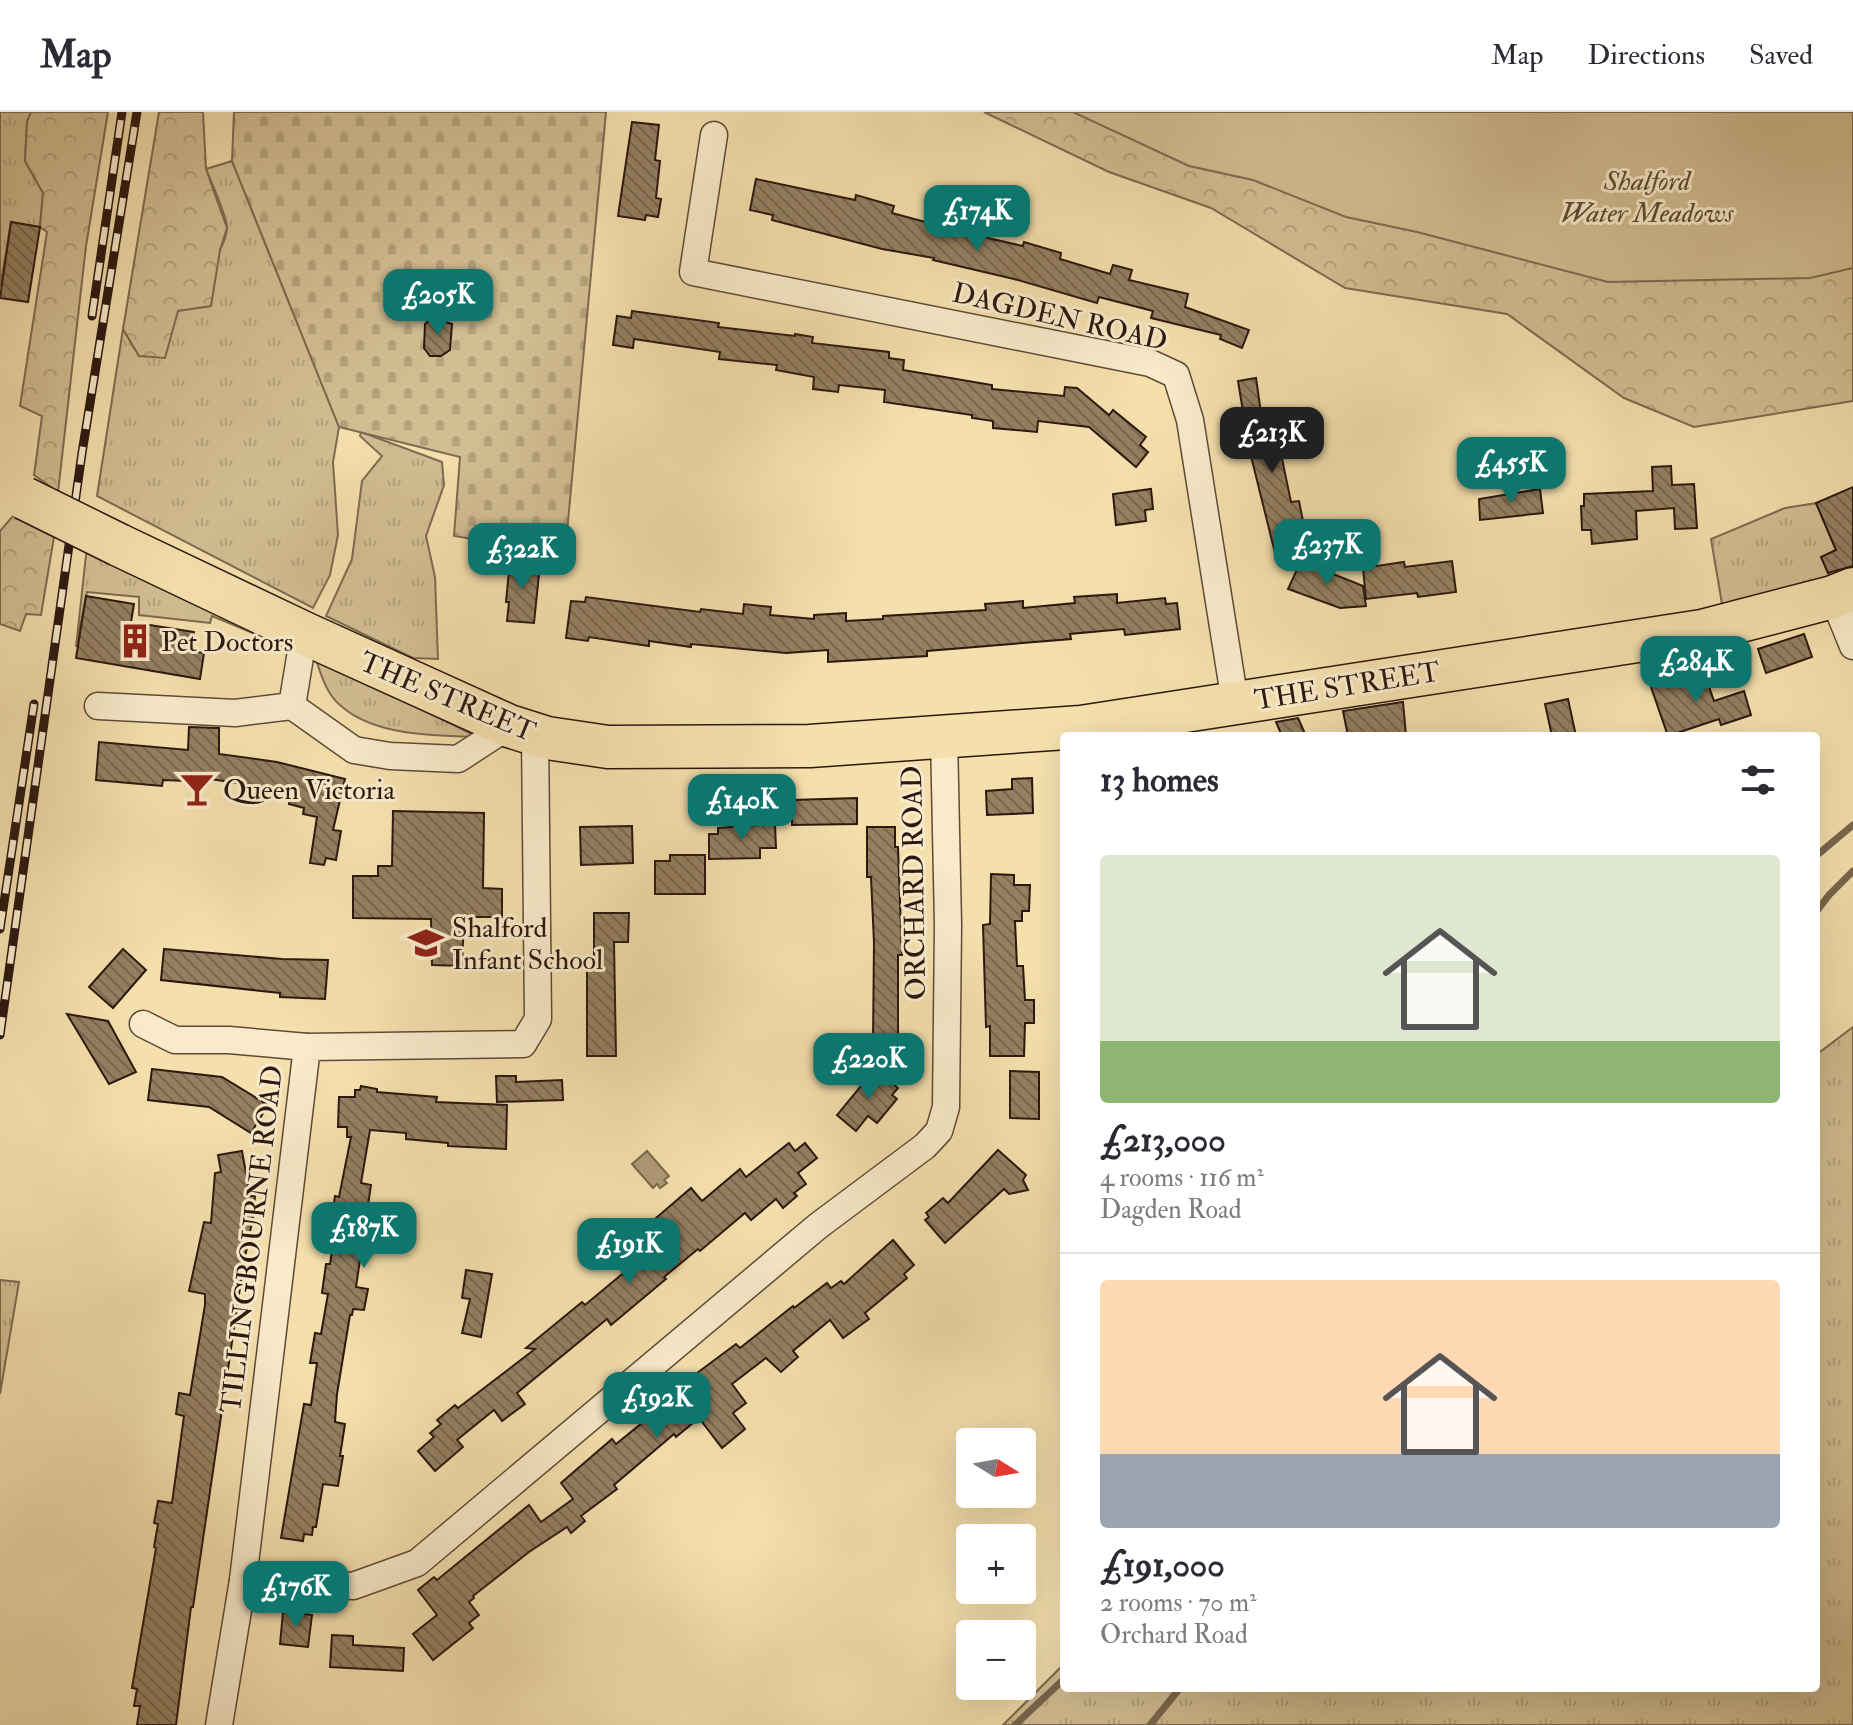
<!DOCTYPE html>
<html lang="en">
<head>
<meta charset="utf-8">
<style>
  body { margin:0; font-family:"IM FELL Double Pica",serif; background:#f7f7f7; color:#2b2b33; height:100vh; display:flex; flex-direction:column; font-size:30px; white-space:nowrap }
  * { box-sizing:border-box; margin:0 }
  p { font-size:26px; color:#7c7c81 }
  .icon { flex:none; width:44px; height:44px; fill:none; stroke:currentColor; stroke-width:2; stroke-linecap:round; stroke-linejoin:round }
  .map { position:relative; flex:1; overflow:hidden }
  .sheet { position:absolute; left:1060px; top:620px; width:760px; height:960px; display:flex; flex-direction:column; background:#fff; border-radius:8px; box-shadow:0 8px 32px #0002 }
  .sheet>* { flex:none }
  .needle { width:52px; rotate:101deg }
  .controls { position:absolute; left:956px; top:1316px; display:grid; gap:16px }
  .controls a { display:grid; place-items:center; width:80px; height:80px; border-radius:8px; background:#fff; box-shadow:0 8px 32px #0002; font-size:40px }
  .price { position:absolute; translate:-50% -68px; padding:0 18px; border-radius:16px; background:#0f766e; color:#fff; font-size:26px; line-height:52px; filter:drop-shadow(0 2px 4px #0008) }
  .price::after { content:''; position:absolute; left:50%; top:48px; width:24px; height:18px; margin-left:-12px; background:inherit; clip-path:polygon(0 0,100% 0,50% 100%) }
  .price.selected { background:#222; color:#fff }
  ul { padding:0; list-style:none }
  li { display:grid; align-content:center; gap:16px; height:424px; padding:0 40px }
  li+li { border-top:2px solid #e1e1e2 }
  li span { display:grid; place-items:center; height:248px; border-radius:8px; color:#555 }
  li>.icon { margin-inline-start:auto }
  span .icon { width:144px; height:144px; fill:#fffc; stroke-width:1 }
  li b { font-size:34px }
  h2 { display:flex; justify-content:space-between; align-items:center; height:96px; padding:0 40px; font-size:34px }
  header { display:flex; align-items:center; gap:48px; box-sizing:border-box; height:112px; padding:0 40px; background:#fff; border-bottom:2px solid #e1e1e2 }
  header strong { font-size:38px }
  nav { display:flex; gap:44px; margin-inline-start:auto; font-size:28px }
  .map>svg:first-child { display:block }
  .grass { fill:url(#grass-tufts); stroke:#7f6a50; stroke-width:2 }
  .forest { fill:url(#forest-crowns); stroke:#7f6a50; stroke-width:2 }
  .cemetery { fill:url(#cemetery-stones); stroke:#7f6a50; stroke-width:2 }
  .green { fill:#d2bd92; stroke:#7f6a50; stroke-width:2 }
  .water { fill:#b09b77; stroke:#7b674d; stroke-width:2 }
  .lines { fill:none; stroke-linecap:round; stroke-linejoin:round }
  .stream { stroke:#7b674d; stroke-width:7 }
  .building { fill:url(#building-back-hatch); stroke:#2c180f; stroke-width:2 }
  .minor-casing { stroke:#5e4a36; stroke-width:29 }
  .primary-casing { stroke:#2c180f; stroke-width:45 }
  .minor { stroke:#f8eaca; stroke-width:26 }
  .primary { stroke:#f4dfad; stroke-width:42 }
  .rail-casing { stroke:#2c180f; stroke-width:9 }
  .rail { stroke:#f8eaca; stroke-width:6; stroke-dasharray:18; stroke-linecap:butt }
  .primary-bridge-casing { stroke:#2c180f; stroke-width:45; stroke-linecap:butt }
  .primary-bridge { stroke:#f4dfad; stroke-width:42 }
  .labels { text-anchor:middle; stroke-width:6; stroke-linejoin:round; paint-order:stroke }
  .park-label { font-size:28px; font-style:italic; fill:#5e4a36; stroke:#f8eaca }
  .street-label { font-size:28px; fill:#2c180f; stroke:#f8eaca }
  .poi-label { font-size:28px; fill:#2c180f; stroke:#f8eaca; text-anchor:start }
</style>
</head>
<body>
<header>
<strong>Map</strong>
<nav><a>Map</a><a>Directions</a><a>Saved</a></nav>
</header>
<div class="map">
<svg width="1853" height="1613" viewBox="0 0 1853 1613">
  <defs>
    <pattern id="grass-tufts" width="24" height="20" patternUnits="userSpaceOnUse" patternTransform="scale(2)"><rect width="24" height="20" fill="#d2bd92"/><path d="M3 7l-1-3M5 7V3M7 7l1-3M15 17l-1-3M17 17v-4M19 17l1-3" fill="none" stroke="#b4a27d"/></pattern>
    <pattern id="forest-crowns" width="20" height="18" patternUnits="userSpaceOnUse" patternTransform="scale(2)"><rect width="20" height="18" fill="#d2bd92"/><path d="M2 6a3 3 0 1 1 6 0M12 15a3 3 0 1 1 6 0" fill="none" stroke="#b4a27d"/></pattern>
    <pattern id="cemetery-stones" width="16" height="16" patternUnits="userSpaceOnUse" patternTransform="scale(2)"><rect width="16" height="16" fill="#d2bd92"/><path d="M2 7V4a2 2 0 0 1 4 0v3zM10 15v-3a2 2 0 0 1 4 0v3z" fill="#b4a27d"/></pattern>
    <pattern id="building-back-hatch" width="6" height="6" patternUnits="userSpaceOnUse" patternTransform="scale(2)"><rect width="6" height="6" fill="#947f61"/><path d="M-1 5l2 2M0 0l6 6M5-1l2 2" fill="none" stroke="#79674e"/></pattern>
  </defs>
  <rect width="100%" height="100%" fill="#f4dfad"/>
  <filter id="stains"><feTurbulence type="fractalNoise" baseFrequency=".0025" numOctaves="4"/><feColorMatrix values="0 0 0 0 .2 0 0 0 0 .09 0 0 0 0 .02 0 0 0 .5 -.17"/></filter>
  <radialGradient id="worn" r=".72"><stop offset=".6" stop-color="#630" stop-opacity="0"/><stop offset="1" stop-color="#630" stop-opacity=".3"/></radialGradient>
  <!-- grass -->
  <g class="grass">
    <polygon points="0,0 31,0 27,10 25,49 43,81 40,115 11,110 0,175"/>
    <path d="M232,49L339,315L333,350L338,423L330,463L313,496L97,384L123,217L139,244C160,220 227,145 227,116C227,104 211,70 206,57Z"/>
    <polygon points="361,320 442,350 444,373 426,424 435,465 438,547 413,546 326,504 352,447 362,369 382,344 360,324"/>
    <polygon points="1816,391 1836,438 1822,445 1830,466 1723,498 1711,427 1785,396"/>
    <polygon points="87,434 281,533 212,504 210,511 139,503 139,485 87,480 76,535"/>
    <path d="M315,545L478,625C436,624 375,624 341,594C326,582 321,562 315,545Z"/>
    <polygon points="1853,915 1853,1613 1003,1613 1064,1552 1064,1576 1816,1576 1816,943"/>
    <polygon points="0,1168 19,1170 0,1282"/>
  </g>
  <!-- forest -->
  <g class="forest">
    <polygon points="31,0 108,0 86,134 58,380 34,363 42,304 20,294 47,120 40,115 43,81 25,49 27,10"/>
    <polygon points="159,0 203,0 206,57 227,116 220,138 211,194 178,199 165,246 139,244 123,217"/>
    <polygon points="984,0 1295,0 1853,79 1853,289 1694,315 1624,286 1507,202 1345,176 1211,96 1109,60"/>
    <polygon points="13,404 54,425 41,503 26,502 20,519 0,512 0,419"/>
  </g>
  <!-- cemetery -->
  <polygon class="cemetery" points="234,0 606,0 565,442 454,424 460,345 339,315 232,49"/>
  <!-- green -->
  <polygon class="green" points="1073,0 1853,0 1853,156 1810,166 1608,170 1417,120 1346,105 1253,68 1189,54"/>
  <!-- water -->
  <polygon class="water" points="647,1039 669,1064 664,1068 667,1071 660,1076 657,1072 653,1076 632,1052"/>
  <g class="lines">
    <!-- stream -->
    <g class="stream">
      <polyline points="1816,744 1853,713"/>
      <polyline points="1816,800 1829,783 1853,759"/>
      <polyline points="1015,1613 1064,1567"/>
      <polyline points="1150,1613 1180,1576"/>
    </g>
  </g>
  <!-- building -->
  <g class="building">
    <polygon points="632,10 659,13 655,48 660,49 656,86 661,87 658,105 646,103 645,108 618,104"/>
    <polygon points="756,67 855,88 856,83 894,94 892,101 966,121 1023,134 1024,130 1061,141 1060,147 1110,162 1113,153 1132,158 1129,168 1188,182 1185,195 1249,218 1242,236 1220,227 1221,223 1151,206 1153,199 1099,185 1097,191 1014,167 933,148 934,146 882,137 772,108 773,103 750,98"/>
    <polygon points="11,110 40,115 28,190 0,186"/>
    <polygon points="632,199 719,211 718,215 795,224 795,222 813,225 812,231 889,240 889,246 904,248 903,258 992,273 992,277 1064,284 1065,275 1077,276 1109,303 1113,298 1146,325 1140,333 1148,340 1136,355 1089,315 1038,309 1037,320 993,316 993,309 972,306 972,303 884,290 885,278 839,273 838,280 813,277 814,265 776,258 777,253 719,247 720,240 634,227 633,236 613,233 617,204 631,206"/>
    <polygon points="432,206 452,212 450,238 441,244 430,244 424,236 425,212"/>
    <polygon points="1256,266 1261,301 1272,299 1291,390 1299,389 1309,439 1276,445 1249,336 1238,269"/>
    <polygon points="1671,354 1672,373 1694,372 1697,416 1675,417 1674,396 1636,399 1637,427 1592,432 1591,418 1582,418 1581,394 1584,394 1584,382 1653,379 1652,355"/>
    <polygon points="1853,375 1853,454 1828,461 1821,445 1836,438 1816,391"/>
    <polygon points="1151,377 1153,397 1145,398 1146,409 1116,413 1113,382"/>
    <polygon points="1540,377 1543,401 1480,408 1479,387"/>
    <polygon points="510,448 540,452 534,511 507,509 509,490 506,490"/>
    <polygon points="1301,449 1363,474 1366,494 1340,496 1288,477"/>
    <polygon points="1452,449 1456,480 1418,485 1417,481 1366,487 1363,456 1404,450 1405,455"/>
    <polygon points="1117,482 1117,491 1165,486 1166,492 1177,491 1180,517 1125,523 1124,517 1070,522 1071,527 927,539 927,544 828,550 828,538 786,541 691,532 691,535 649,529 649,534 589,525 588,529 566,526 571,489 585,490 586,485 700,500 701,497 743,502 744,492 771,495 770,503 814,507 814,503 846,501 846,509 883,507 883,504 986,498 985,492 1023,489 1023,496 1075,491 1074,485"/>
    <polygon points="86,484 134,492 131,510 194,520 190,539 204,541 200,567 76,546"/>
    <polygon points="1804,522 1812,545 1766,561 1758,537"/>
    <polygon points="1703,557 1714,589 1744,579 1751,603 1721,613 1719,607 1668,624 1651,575"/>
    <polygon points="1568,587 1576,624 1552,624 1545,592"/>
    <polygon points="1403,590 1406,624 1348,624 1343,599"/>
    <polygon points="1298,606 1306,624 1282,624 1276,610"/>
    <polygon points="189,615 219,616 219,642 277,650 345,667 333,718 341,719 336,748 326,746 324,753 310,751 317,705 303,702 304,696 289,692 291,683 258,674 210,667 210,670 163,668 162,674 96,668 99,630 188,638"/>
    <polygon points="1032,666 1033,701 987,703 986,679 1012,677 1012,667"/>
    <polygon points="857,686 857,712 792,713 792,688"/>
    <polygon points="393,699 484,701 483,776 502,777 502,805 464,805 462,854 432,853 431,807 353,806 353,764 378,764 378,754 392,754"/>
    <polygon points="775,712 776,736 760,736 760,746 709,747 709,722 718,722 718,716"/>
    <polygon points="632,714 633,751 581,753 580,715"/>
    <polygon points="867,715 895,715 895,735 898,735 902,843 898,843 898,929 873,929 874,831 871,765 867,765"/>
    <polygon points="670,743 705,743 705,782 655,782 655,749 670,749"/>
    <polygon points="991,762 1014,763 1014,773 1030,773 1029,799 1022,799 1022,809 1015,809 1017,854 1023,854 1025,888 1034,888 1034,911 1025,911 1024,944 990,944 990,914 986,915 983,813 990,812"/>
    <polygon points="594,801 629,801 628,830 614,830 616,944 587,944 587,856 594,856"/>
    <polygon points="123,837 146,858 113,896 89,875"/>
    <polygon points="164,837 282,847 328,848 325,887 280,885 280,881 161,868"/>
    <polygon points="67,902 108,909 136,960 109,972"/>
    <polygon points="152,957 222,965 268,993 251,1021 209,995 148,988"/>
    <polygon points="875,957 898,976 892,983 897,987 877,1011 868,1004 856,1019 837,1003"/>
    <polygon points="1010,959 1039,960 1039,1007 1010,1006"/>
    <polygon points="496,964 516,964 516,970 562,968 563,988 497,990"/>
    <polygon points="361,974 377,977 377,980 437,985 436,990 507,993 506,1037 448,1034 448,1031 406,1027 406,1021 370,1018 361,1071 371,1073 356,1175 368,1177 364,1198 353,1197 352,1203 350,1203 337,1282 335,1310 345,1312 340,1344 343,1344 338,1374 323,1372 316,1415 313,1415 312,1423 304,1422 303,1429 281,1426 304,1292 311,1293 317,1251 310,1251 315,1221 321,1222 328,1182 322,1181 326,1152 330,1152 336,1113 331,1112 335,1084 339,1085 351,1025 347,1025 347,1015 338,1015 339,985 355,985 355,978 360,978"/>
    <polygon points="789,1031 795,1039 805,1031 817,1046 798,1061 806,1072 794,1081 797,1084 783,1096 776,1087 751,1108 745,1101 700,1139 698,1137 664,1165 666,1167 611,1213 607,1207 517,1281 525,1292 502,1309 494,1298 457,1328 463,1335 435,1359 418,1339 434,1325 430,1321 441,1312 437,1308 455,1293 458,1296 535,1237 526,1236 582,1190 585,1193 663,1128 649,1112 691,1076 702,1089 740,1057 746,1065"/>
    <polygon points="998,1038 1026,1063 1023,1068 1028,1078 1009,1082 1004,1077 945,1131 925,1108 929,1105 926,1101 943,1086 948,1091"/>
    <polygon points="242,1039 250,1084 255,1084 253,1105 243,1155 193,1495 191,1495 176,1613 137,1613 140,1594 134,1594 137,1577 132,1576 156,1436 154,1435 158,1412 154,1411 158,1389 172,1391 184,1304 176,1302 179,1281 190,1283 205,1193 205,1182 189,1179 204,1110 211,1111 215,1061 221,1060 218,1043"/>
    <polygon points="893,1128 914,1153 904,1162 907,1166 865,1201 869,1207 843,1226 830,1208 793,1239 798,1245 781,1260 766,1246 732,1272 746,1291 733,1301 745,1317 722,1336 699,1306 676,1325 674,1322 614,1373 617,1377 581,1404 585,1409 571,1421 567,1415 529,1440 473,1484 474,1486 469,1490 479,1503 469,1511 473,1516 433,1548 413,1522 437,1503 418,1478 434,1465 437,1468 529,1393 541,1410 573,1387 561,1371 612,1327 616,1332 700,1264 697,1261 736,1232 740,1236 793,1194 794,1196 827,1171 831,1176 841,1169 844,1172"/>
    <polygon points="466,1158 492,1162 481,1225 462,1221 470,1187 462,1186"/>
    <polygon points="283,1500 312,1503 308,1535 280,1532"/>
    <polygon points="332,1523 353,1524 353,1533 404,1536 403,1559 330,1555"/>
  </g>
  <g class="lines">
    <!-- minor casing -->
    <g class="minor-casing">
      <g id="minor">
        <polyline points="714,23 693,160 1150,251 1176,263 1190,308 1235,590"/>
        <polyline points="1833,485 1853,534"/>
        <polyline points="98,594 235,601 292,594 354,638 390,644 458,647 509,614"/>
        <polyline points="292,594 304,521"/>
        <polyline points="143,912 175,928 229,928 307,935"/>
        <polyline points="243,1468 353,1474 417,1451 818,1114 925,1034 939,1019 946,995 948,813 944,625"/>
        <polyline points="219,1613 243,1468 307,935 523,932 538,907 535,623"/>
      </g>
    </g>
    <!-- primary casing -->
    <g class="primary-casing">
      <polyline id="primary" points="119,433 304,521 509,614 547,626 608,635 810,634 1081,615 1702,519 1833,485 1853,477"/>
    </g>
    <!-- minor -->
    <use href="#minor" class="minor"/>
    <!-- primary -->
    <use href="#primary" class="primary"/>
    <!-- rail casing -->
    <g class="rail-casing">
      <g id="rail">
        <polyline points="92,204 122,0"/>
        <polyline points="0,817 34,592"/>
        <polyline points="0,923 82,341 137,0"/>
      </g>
    </g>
    <!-- rail -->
    <use href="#rail" class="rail"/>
    <!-- primary-bridge casing -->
    <g class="primary-bridge-casing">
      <polyline id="primary-bridge" points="24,386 119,433"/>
    </g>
    <!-- primary-bridge -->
    <use href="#primary-bridge" class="primary-bridge"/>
  </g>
  <!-- icons -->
  <defs>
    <g id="building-bare" transform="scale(2.76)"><path d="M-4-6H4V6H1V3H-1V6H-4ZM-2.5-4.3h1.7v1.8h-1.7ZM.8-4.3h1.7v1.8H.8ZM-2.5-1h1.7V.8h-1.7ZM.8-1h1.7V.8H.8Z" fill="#8f2418" stroke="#f8eaca" stroke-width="2.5" paint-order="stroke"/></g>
    <g id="bar-bare" transform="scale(2.76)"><path d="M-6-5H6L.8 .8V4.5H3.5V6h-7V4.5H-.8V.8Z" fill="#8f2418" stroke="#f8eaca" stroke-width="2.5" paint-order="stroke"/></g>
    <g id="school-bare" transform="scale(2.76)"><path d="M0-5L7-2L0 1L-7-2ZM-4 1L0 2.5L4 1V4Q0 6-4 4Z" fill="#8f2418" stroke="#f8eaca" stroke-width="2.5" paint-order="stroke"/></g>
  </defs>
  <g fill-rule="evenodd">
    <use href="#building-bare" x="135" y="529"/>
    <use href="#bar-bare" x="197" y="677"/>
    <use href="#school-bare" x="426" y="831"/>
  </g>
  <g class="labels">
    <!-- park labels -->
    <g class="park-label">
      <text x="1647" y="78">Shalford<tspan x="1647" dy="32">Water Meadows</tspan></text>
    </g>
    <!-- street labels -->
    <g class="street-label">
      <text transform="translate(1060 204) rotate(13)" y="10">DAGDEN ROAD</text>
      <text transform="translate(1347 573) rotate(-9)" y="10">THE STREET</text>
      <text transform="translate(448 584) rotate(23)" y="10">THE STREET</text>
      <text transform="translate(913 771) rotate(-91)" y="10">ORCHARD ROAD</text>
      <text transform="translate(251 1127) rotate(-83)" y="10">TILLINGBOURNE ROAD</text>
    </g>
    <!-- poi labels -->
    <g class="poi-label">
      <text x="161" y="539">Pet Doctors</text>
      <text x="223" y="687">Queen Victoria</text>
      <text x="452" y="825">Shalford<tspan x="452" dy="32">Infant School</tspan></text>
    </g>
  </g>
  <rect width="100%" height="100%" filter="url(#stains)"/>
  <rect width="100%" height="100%" fill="url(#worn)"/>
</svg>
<div class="controls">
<a><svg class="needle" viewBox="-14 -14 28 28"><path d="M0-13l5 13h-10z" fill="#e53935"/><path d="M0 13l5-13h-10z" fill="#7c7c81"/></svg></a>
<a>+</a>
<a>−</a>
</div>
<b class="price" style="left:977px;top:141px">£174K</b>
<b class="price" style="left:438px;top:225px">£205K</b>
<b class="price selected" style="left:1272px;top:363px">£213K</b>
<b class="price" style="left:1511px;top:393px">£455K</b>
<b class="price" style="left:1327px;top:475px">£237K</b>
<b class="price" style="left:522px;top:479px">£322K</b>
<b class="price" style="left:1696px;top:592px">£284K</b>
<b class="price" style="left:742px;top:730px">£140K</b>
<b class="price" style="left:869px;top:989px">£220K</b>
<b class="price" style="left:364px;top:1158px">£187K</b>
<b class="price" style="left:629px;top:1174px">£191K</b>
<b class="price" style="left:657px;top:1328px">£192K</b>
<b class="price" style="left:296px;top:1517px">£176K</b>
<section class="sheet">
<h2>13 homes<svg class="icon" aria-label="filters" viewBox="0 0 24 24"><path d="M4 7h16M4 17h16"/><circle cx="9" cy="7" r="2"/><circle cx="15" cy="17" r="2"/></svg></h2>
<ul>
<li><span style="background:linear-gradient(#dfe7d0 75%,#8fb573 0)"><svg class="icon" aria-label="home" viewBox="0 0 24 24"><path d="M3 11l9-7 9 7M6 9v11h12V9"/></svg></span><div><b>£213,000</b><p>4 rooms · 116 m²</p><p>Dagden Road</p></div></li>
<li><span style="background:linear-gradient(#ffd9b3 70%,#9aa5b1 0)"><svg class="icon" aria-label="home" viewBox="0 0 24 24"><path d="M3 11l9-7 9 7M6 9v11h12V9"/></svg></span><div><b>£191,000</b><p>2 rooms · 70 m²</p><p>Orchard Road</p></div></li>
</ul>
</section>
</div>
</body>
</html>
